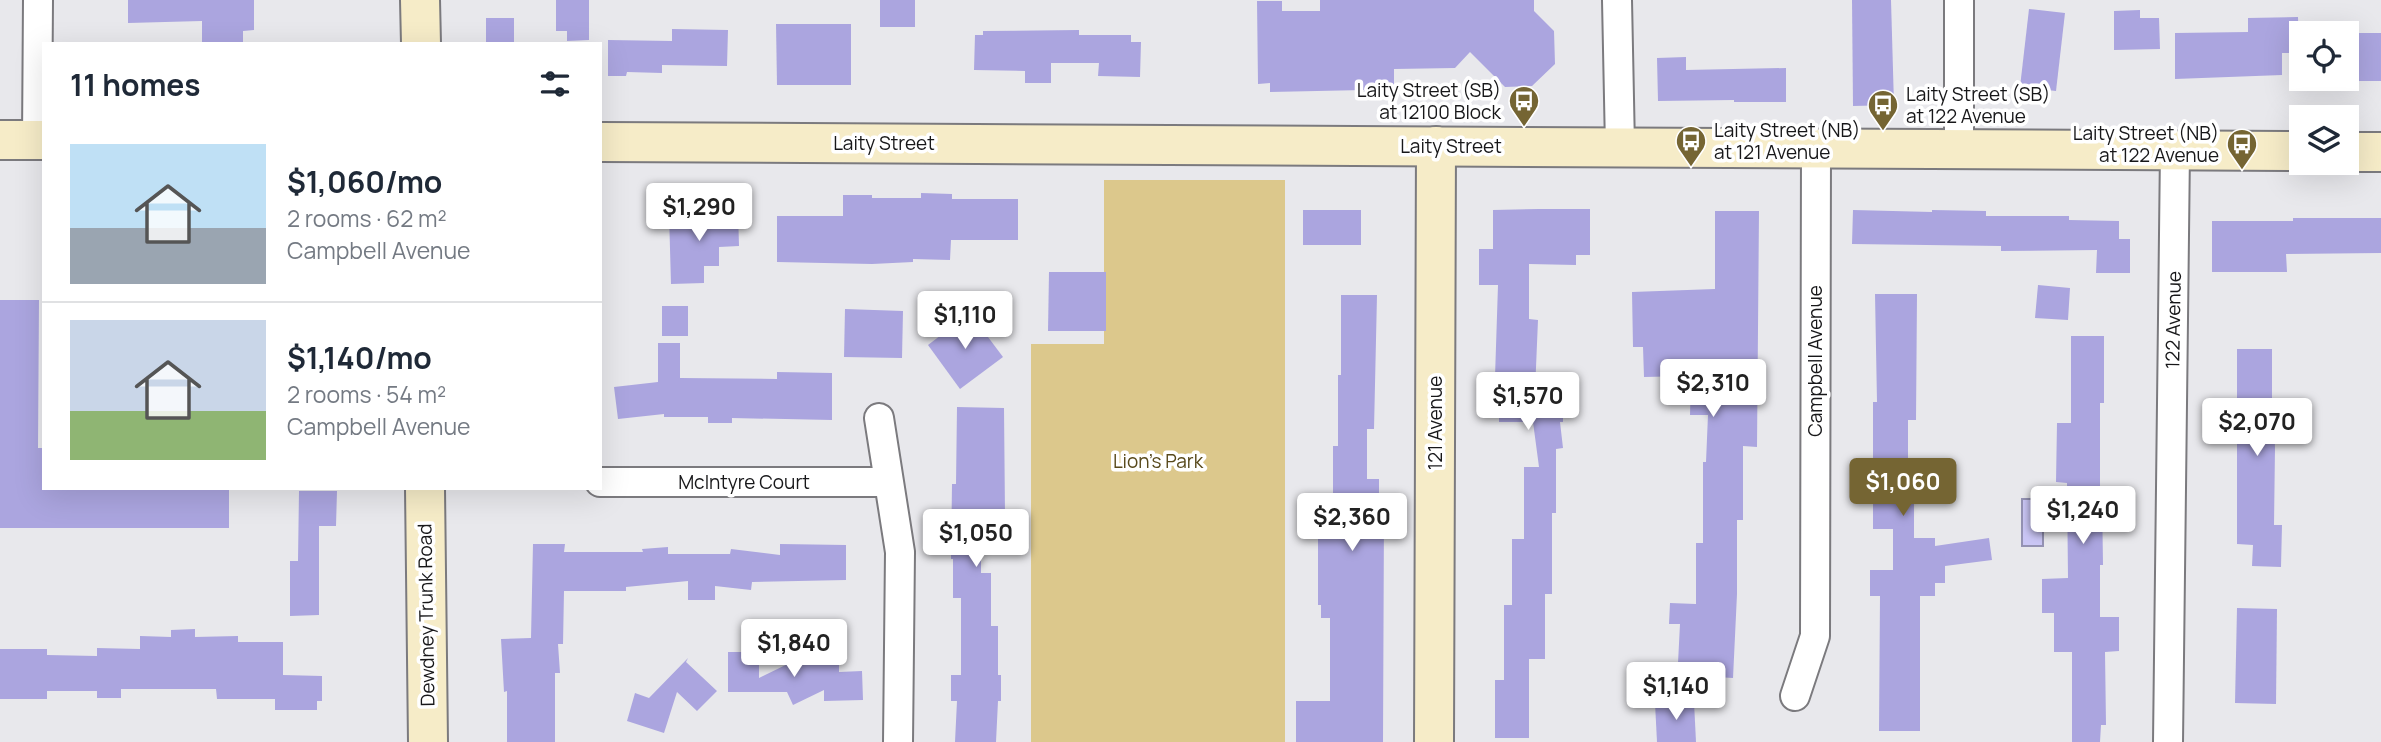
<!DOCTYPE html>
<html lang="en">
<head>
<meta charset="utf-8">
<style>
  body { margin:0; font-family:Manrope,sans-serif; background:#f6f6f7; color:#1f2937; height:100vh; display:flex; flex-direction:column; font-size:26px; white-space:nowrap }
  * { box-sizing:border-box; margin:0 }
  p { font-size:23px; color:#747a83 }
  .icon { flex:none; width:38px; height:38px; fill:none; stroke:currentColor; stroke-width:2; stroke-linecap:round; stroke-linejoin:round }
  .map { position:relative; flex:1; overflow:hidden }
  .sheet { position:absolute; left:42px; top:42px; width:560px; height:448px; display:flex; flex-direction:column; background:#fff; border-radius:0px; box-shadow:0 7px 28px #0002 }
  .sheet>* { flex:none }
  .tools { position:absolute; left:2289px; top:21px; display:grid; gap:14px }
  .tools a { display:grid; place-items:center; width:70px; height:70px; border-radius:0px; background:#fff; box-shadow:0 7px 28px #0002; font-size:35px }
  .price { position:absolute; translate:-50% -60px; padding:0 16px; border-radius:7px; background:#fff; color:#222; font-size:23px; line-height:46px; filter:drop-shadow(0 2px 4px #0008) }
  .price::after { content:''; position:absolute; left:50%; top:42px; width:21px; height:16px; margin-left:-10px; background:inherit; clip-path:polygon(0 0,100% 0,50% 100%) }
  .price.active { background:#756533; color:#fff }
  ul { padding:0; list-style:none }
  li { display:flex; align-items:center; gap:21px; height:175px; padding:0 28px }
  li+li { border-top:2px solid #e0e1e3 }
  li span { display:grid; place-items:center; flex:none; width:196px; height:140px; border-radius:0px; color:#555 }
  li>.icon { margin-inline-start:auto }
  span .icon { width:84px; height:84px; fill:#fffc; stroke-width:1 }
  li b { font-size:30px }
  h2 { display:flex; justify-content:space-between; align-items:center; height:84px; padding:0 28px; font-size:30px }
  .map>svg:first-child { display:block }
  .green { fill:#dcc88c }
  .water { fill:#cac6f5; stroke:#9492b3; stroke-width:2 }
  .building { fill:#aba5df }
  .lines { fill:none; stroke-linecap:round; stroke-linejoin:round }
  .street-casing { stroke:#7b7a7e; stroke-width:32 }
  .secondary-casing { stroke:#7b7a7e; stroke-width:42 }
  .street { stroke:#fff; stroke-width:28 }
  .secondary { stroke:#f6ecc8; stroke-width:38 }
  .labels { text-anchor:middle; stroke-width:7; stroke-linejoin:round; paint-order:stroke }
  .poi-label { font-size:19px; fill:#171719; stroke:#fff; text-anchor:end }
  .street-label { font-size:19px; fill:#171719; stroke:#fff }
  .park-label { font-size:19px; fill:#58491b; stroke:#fff }
</style>
</head>
<body>
<div class="map">
<svg width="2381" height="742" viewBox="0 0 2381 742">
  <rect width="100%" height="100%" fill="#e8e8ec"/>
  <!-- green -->
  <polygon class="green" points="1104,180 1285,180 1285,742 1031,742 1031,344 1104,344"/>
  <!-- water -->
  <rect class="water" x="2022" y="499" width="21" height="47"/>
  <!-- building -->
  <g class="building">
    <polygon points="128,0 254,0 254,30 243,31 243,44 202,44 202,21 128,23"/>
    <polygon points="556,0 589,0 589,40 567,41 567,31 556,31"/>
    <rect x="880" y="0" width="35" height="27"/>
    <polygon points="1320,0 1534,0 1534,11 1554,31 1555,64 1532,86 1505,87 1470,52 1455,68 1394,69 1394,86 1391,86 1391,93 1364,94 1364,90 1270,92 1270,83 1258,84 1257,1 1282,1 1282,11 1320,11"/>
    <polygon points="1852,0 1891,0 1894,105 1853,106"/>
    <polygon points="2029,9 2065,13 2056,91 2020,87"/>
    <polygon points="2140,10 2140,18 2159,18 2160,49 2114,50 2114,11"/>
    <polygon points="2298,17 2299,53 2282,53 2282,75 2175,79 2175,33 2248,32 2248,18"/>
    <rect x="486" y="18" width="28" height="26"/>
    <polygon points="776,24 851,24 851,85 777,85"/>
    <polygon points="672,29 728,30 727,66 662,65 662,73 627,72 626,76 608,76 608,40 672,41"/>
    <polygon points="1079,30 1079,35 1131,35 1131,42 1141,42 1140,77 1098,76 1099,63 1051,63 1051,83 1025,83 1025,71 974,70 975,35 983,35 983,31"/>
    <rect x="2347" y="33" width="34" height="48"/>
    <polygon points="1686,57 1686,70 1786,68 1786,102 1734,102 1734,100 1658,101 1657,58"/>
    <polygon points="921,193 952,194 952,199 1018,199 1018,240 951,240 950,260 913,259 913,262 872,264 777,262 777,216 843,216 843,195 872,195 872,198 921,198"/>
    <polygon points="1539,209 1590,209 1590,255 1576,255 1576,265 1529,264 1529,319 1538,320 1535,391 1563,391 1563,422 1560,422 1563,448 1556,449 1556,513 1552,513 1552,594 1545,594 1545,659 1529,659 1529,738 1495,738 1495,680 1504,680 1504,605 1512,605 1512,539 1524,539 1524,467 1539,467 1533,422 1499,422 1499,377 1495,377 1498,285 1479,285 1479,249 1493,249 1493,210"/>
    <rect x="1303" y="210" width="58" height="35"/>
    <polygon points="1853,210 1932,212 1932,210 1986,211 1986,216 2069,216 2069,220 2119,221 2119,239 2130,239 2130,273 2096,273 2097,250 2001,251 2001,246 1852,244"/>
    <polygon points="738,211 739,246 719,247 719,266 704,266 704,283 671,284 669,213"/>
    <polygon points="1715,211 1759,211 1757,447 1743,446 1743,520 1737,520 1737,594 1733,678 1699,676 1700,664 1678,663 1680,624 1669,624 1670,603 1696,604 1696,543 1703,543 1703,462 1706,462 1708,415 1690,415 1691,376 1644,377 1643,347 1633,347 1632,292 1715,289"/>
    <polygon points="2293,218 2381,218 2381,253 2286,254 2287,272 2212,272 2212,221 2293,221"/>
    <polygon points="1049,272 1106,272 1106,331 1048,331"/>
    <polygon points="2038,285 2070,288 2068,320 2035,318"/>
    <polygon points="1875,294 1917,294 1916,420 1908,420 1908,470 1914,470 1914,538 1935,538 1935,546 1989,538 1992,560 1945,566 1945,583 1935,583 1935,596 1920,596 1920,731 1879,731 1880,596 1870,596 1870,570 1893,570 1893,529 1873,529 1873,402 1877,402"/>
    <polygon points="1341,295 1377,295 1374,429 1367,429 1367,479 1379,479 1379,510 1384,510 1383,742 1296,742 1296,701 1330,701 1330,618 1321,618 1321,605 1318,605 1318,510 1333,510 1333,446 1338,446 1338,375 1341,375"/>
    <polygon points="0,300 39,300 38,448 44,448 44,488 229,488 229,528 0,528"/>
    <rect x="662" y="306" width="26" height="30"/>
    <polygon points="845,309 903,311 902,358 844,357"/>
    <polygon points="970,313 1003,357 960,389 928,345"/>
    <polygon points="2071,336 2104,336 2104,403 2100,403 2100,496 2102,496 2103,565 2100,565 2100,617 2119,617 2119,651 2105,652 2106,725 2101,725 2100,742 2072,742 2072,652 2054,652 2054,613 2042,613 2042,579 2068,578 2067,483 2056,482 2057,423 2071,423"/>
    <polygon points="658,343 680,343 680,378 777,379 777,372 832,373 832,420 732,418 732,423 708,423 708,417 664,417 664,414 618,419 614,387 658,382"/>
    <polygon points="2237,349 2272,349 2272,417 2274,417 2275,448 2274,525 2282,525 2281,567 2252,566 2253,545 2237,544"/>
    <polygon points="957,407 1004,408 1005,514 981,514 981,573 991,573 991,626 998,626 998,675 1001,675 1001,701 998,701 996,742 955,742 957,701 951,701 951,675 961,675 961,598 953,598 953,559 951,559 952,484 956,484"/>
    <polygon points="299,491 337,491 336,526 319,526 319,615 290,616 290,561 298,561"/>
    <polygon points="533,544 565,544 564,552 643,552 642,549 668,547 668,554 730,554 731,549 780,555 780,544 846,545 846,580 752,582 751,590 715,586 715,600 688,600 688,581 626,587 626,591 564,591 563,644 558,644 560,673 555,673 555,742 507,742 507,691 504,692 501,639 531,638"/>
    <polygon points="2237,608 2277,609 2276,704 2235,703"/>
    <polygon points="195,629 195,637 238,636 238,642 283,642 283,675 322,676 322,701 317,701 317,710 275,710 275,699 217,699 216,689 121,689 121,698 97,698 97,691 47,691 47,699 0,699 0,649 47,649 47,655 97,656 97,648 140,649 140,636 171,637 171,630"/>
    <polygon points="728,652 759,652 759,678 802,657 804,661 839,660 839,672 862,671 863,700 824,701 824,690 793,705 787,692 728,692"/>
    <polygon points="688,658 686,662 717,691 697,711 677,692 664,733 627,721 635,693 649,698"/>
    <polygon points="1694,702 1696,742 1657,742 1655,703"/>
  </g>
  <g class="lines">
    <!-- street casing -->
    <g class="street-casing">
      <g id="street">
        <polyline points="1617,0 1620,147"/>
        <polyline points="1959,0 1959,148"/>
        <polyline points="37,140 38,0"/>
        <polyline points="879,418 900,552 898,742"/>
        <polyline points="600,482 887,482"/>
        <polyline points="1795,696 1815,636 1816,148"/>
        <polyline points="2168,742 2175,150"/>
      </g>
    </g>
    <!-- secondary casing -->
    <g class="secondary-casing">
      <g id="secondary">
        <polyline points="420,0 421,44"/>
        <polyline points="0,140 44,140"/>
        <polyline points="600,142 2301,151"/>
        <polyline points="2347,152 2381,152"/>
        <polyline points="425,488 428,742"/>
        <polyline points="1434,742 1436,146"/>
      </g>
    </g>
    <!-- street -->
    <use href="#street" class="street"/>
    <!-- secondary -->
    <use href="#secondary" class="secondary"/>
  </g>
  <!-- icons -->
  <defs>
    <g id="bus-pin" transform="scale(1.575)"><path d="M0 17L-7.5 6A9.5 9.5 0 1 1 7.5 6Z" fill="#756533" stroke="#fff"/><path d="M-5-6H5V4H4V6H2V4H-2V6H-4V4H-5ZM-3.5-4V0h7V-4ZM-3.5 1.2v1.5H-2V1.2ZM2 1.2v1.5H3.5V1.2Z" fill="#fff"/></g>
  </defs>
  <g fill-rule="evenodd">
    <use href="#bus-pin" x="1524" y="101"/>
    <use href="#bus-pin" x="1883" y="105"/>
    <use href="#bus-pin" x="1691" y="141"/>
    <use href="#bus-pin" x="2242" y="144"/>
  </g>
  <g class="labels">
    <!-- poi labels -->
    <g class="poi-label">
      <text x="1501" y="97">Laity Street (SB)<tspan x="1501" dy="22">at 12100 Block</tspan></text>
      <text x="1906" y="101" text-anchor="start">Laity Street (SB)<tspan x="1906" dy="22">at 122 Avenue</tspan></text>
      <text x="1714" y="137" text-anchor="start">Laity Street (NB)<tspan x="1714" dy="22">at 121 Avenue</tspan></text>
      <text x="2219" y="140">Laity Street (NB)<tspan x="2219" dy="22">at 122 Avenue</tspan></text>
    </g>
    <!-- street labels -->
    <g class="street-label">
      <text x="884" y="150">Laity Street</text>
      <text x="1451" y="153">Laity Street</text>
      <text transform="translate(2173 320) rotate(-89)" y="7">122 Avenue</text>
      <text transform="translate(1815 361) rotate(-90)" y="7">Campbell Avenue</text>
      <text transform="translate(1435 423) rotate(-90)" y="7">121 Avenue</text>
      <text x="744" y="489">McIntyre Court</text>
      <text transform="translate(426 615) rotate(-91)" y="7">Dewdney Trunk Road</text>
    </g>
    <!-- park labels -->
    <g class="park-label">
      <text x="1158" y="468">Lion's Park</text>
    </g>
  </g>
</svg>
<div class="tools">
<a><svg class="icon" aria-label="locate" viewBox="0 0 24 24"><circle cx="12" cy="12" r="6"/><path d="M12 2v4M12 18v4M2 12h4M18 12h4"/></svg></a>
<a><svg class="icon" aria-label="layers" viewBox="0 0 24 24"><path d="M12 4l9 5-9 5-9-5zM3 14l9 5 9-5"/></svg></a>
</div>
<b class="price" style="left:699px;top:243px">$1,290</b>
<b class="price" style="left:965px;top:351px">$1,110</b>
<b class="price" style="left:1713px;top:419px">$2,310</b>
<b class="price" style="left:1528px;top:432px">$1,570</b>
<b class="price" style="left:2257px;top:458px">$2,070</b>
<b class="price active" style="left:1903px;top:518px">$1,060</b>
<b class="price" style="left:2083px;top:546px">$1,240</b>
<b class="price" style="left:1352px;top:553px">$2,360</b>
<b class="price" style="left:976px;top:569px">$1,050</b>
<b class="price" style="left:794px;top:679px">$1,840</b>
<b class="price" style="left:1676px;top:722px">$1,140</b>
<section class="sheet">
<h2>11 homes<svg class="icon" aria-label="filters" viewBox="0 0 24 24"><path d="M4 7h16M4 17h16"/><circle cx="9" cy="7" r="2"/><circle cx="15" cy="17" r="2"/></svg></h2>
<ul>
<li><span style="background:linear-gradient(#bfe0f5 60%,#9aa5b1 0)"><svg class="icon" aria-label="home" viewBox="0 0 24 24"><path d="M3 11l9-7 9 7M6 9v11h12V9"/></svg></span><div><b>$1,060/mo</b><p>2 rooms · 62 m²</p><p>Campbell Avenue</p></div></li>
<li><span style="background:linear-gradient(#c9d6e8 65%,#8fb573 0)"><svg class="icon" aria-label="home" viewBox="0 0 24 24"><path d="M3 11l9-7 9 7M6 9v11h12V9"/></svg></span><div><b>$1,140/mo</b><p>2 rooms · 54 m²</p><p>Campbell Avenue</p></div></li>
</ul>
</section>
</div>
</body>
</html>
